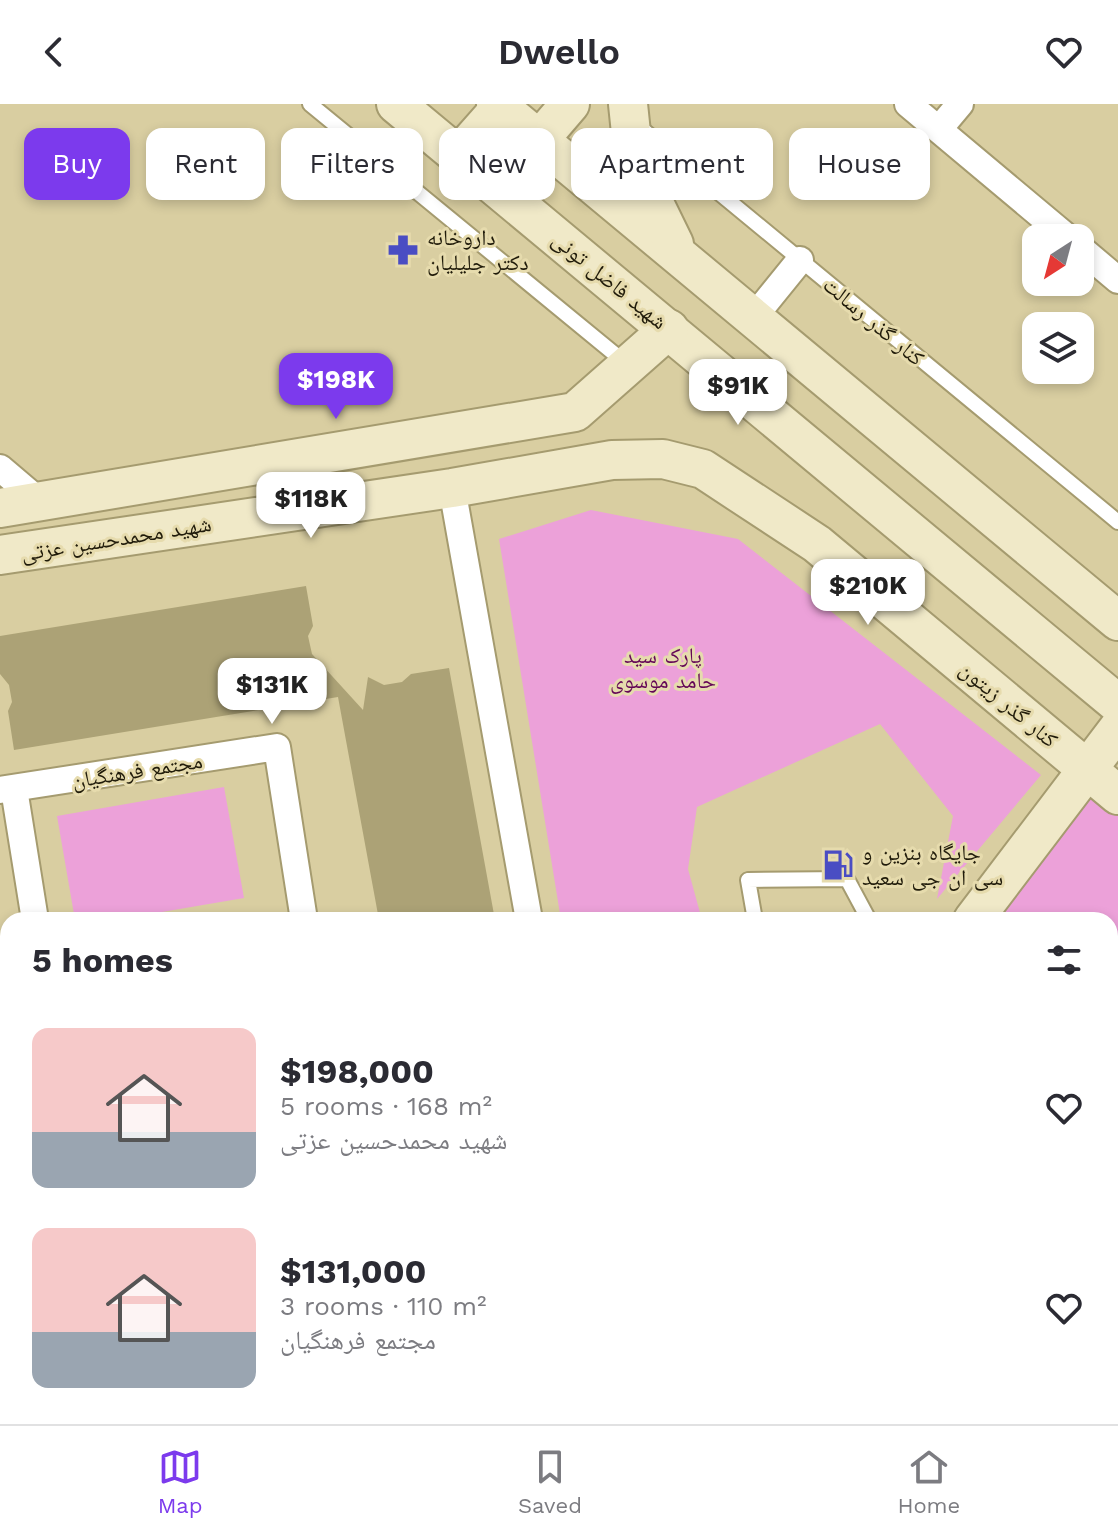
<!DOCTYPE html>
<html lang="en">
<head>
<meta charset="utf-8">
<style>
  body { margin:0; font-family:"Work Sans","Noto Naskh Arabic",sans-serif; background:#f7f7f7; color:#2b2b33; height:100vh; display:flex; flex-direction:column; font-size:30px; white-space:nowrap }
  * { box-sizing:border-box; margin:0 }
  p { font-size:26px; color:#7c7c81 }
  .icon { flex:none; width:44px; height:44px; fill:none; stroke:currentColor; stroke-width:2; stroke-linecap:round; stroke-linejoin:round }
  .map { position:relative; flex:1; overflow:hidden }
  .sheet { position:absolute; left:0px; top:808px; width:1118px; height:512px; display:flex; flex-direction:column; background:#fff; border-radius:24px 24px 0 0; box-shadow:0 4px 12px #0003 }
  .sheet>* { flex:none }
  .top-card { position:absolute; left:24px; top:24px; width:1070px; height:72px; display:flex; gap:16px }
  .needle { width:52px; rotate:216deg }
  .tools { position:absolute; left:1022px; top:120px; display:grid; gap:16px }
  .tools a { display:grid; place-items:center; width:72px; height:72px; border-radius:16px; background:#fff; box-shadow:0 4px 12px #0003; font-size:40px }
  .price { position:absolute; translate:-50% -68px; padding:0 18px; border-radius:16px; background:#fff; color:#222; font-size:26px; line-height:52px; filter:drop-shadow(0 2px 4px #0008) }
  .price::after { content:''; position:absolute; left:50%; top:48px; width:24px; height:18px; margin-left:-12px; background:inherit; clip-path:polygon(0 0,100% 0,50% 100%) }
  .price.selected { background:#7c3aed; color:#fff }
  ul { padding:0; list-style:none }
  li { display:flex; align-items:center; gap:24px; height:200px; padding:0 32px }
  li span { display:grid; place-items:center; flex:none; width:224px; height:160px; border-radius:16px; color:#555 }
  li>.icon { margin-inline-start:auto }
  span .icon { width:96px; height:96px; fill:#fffc; stroke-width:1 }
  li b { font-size:34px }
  h2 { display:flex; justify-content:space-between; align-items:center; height:96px; padding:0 32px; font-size:34px }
  .tag { padding:0 28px; border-radius:16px; background:#fff; box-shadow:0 4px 12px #0003; font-size:28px; line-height:72px }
  .tag.selected { background:#7c3aed; color:#fff }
  header { display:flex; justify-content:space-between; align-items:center; height:104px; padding:0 32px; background:#fff; font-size:36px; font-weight:600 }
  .menu { display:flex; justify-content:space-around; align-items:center; height:112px; border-top:2px solid #e1e1e2; background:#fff; font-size:22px; color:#7c7c81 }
  .menu a { display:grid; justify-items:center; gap:4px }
  .menu .selected { color:#7c3aed }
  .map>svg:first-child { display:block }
  .green { fill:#eca1d9 }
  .building { fill:#aca276 }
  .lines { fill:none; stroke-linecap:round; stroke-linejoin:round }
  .service-casing { stroke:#a59b6f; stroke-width:18 }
  .minor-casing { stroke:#a59b6f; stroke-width:30 }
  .secondary-casing { stroke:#a59b6f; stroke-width:42 }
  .service { stroke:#fff; stroke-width:14 }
  .minor { stroke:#fff; stroke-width:26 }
  .secondary { stroke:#f0e9c8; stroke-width:38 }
  .labels { text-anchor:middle; stroke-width:6; stroke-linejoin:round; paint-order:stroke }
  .poi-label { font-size:22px; fill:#201b0a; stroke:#e6dbad; text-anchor:start }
  .street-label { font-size:22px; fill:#201b0a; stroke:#e6dbad }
  .park-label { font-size:22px; fill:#640656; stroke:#e6dbad }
</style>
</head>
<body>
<header><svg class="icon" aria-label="back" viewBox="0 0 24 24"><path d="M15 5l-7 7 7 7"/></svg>Dwello<svg class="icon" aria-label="heart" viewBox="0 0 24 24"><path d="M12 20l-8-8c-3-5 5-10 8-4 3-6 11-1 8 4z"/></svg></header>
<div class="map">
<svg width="1118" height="1320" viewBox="0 0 1118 1320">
  <rect width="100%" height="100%" fill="#d9cea1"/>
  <!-- green -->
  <g class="green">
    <polygon points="591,406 738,435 1041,671 937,795 953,712 880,620 697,703 688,765 702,816 561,816 499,435"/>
    <polygon points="1087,665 1118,691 1118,943 1110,944 1110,816 973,816"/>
    <polygon points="224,683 244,794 115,816 75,816 57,712"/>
  </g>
  <!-- building -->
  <polygon class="building" points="306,482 313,522 308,532 312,550 363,606 368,573 384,581 402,578 411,570 449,564 495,816 379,816 338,593 14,646 8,607 12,598 9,581 0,570 0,532"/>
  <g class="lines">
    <!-- service casing -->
    <g class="service-casing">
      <g id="service">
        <polyline points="310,0 628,261"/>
        <polyline points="637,21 1118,418"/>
        <polyline points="755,816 748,776 847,775 869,816"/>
      </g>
    </g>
    <!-- minor casing -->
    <g class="minor-casing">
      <g id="minor">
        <polyline points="908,0 1068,134"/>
        <polyline points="939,25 960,0"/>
        <polyline points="1080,144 1118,176"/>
        <polyline points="753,214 800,156"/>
        <polyline points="0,364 40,398"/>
        <polyline points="452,384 529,816"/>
        <polyline points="14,685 35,816"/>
        <polyline points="0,686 277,643 304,816"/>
        <polyline points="0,881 3,901"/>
        <polyline points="1110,1306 1118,1305"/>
        <polyline points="606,1312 607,1320"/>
        <polyline points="764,1312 766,1320"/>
        <polyline points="1037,1320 1079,1312"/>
      </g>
    </g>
    <!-- secondary casing -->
    <g class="secondary-casing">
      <g id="secondary">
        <polyline points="396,0 1118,600"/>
        <polyline points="496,0 1118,517"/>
        <polyline points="628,0 634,58 674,140"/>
        <polyline points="458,52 504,0"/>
        <polyline points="498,84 570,0"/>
        <polyline points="0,404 575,308 669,225"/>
        <polyline points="0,451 452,384 612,356 663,355 703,365 817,440 1118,691"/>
        <polyline points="973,816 1118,625"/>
        <polyline points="1110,944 1118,943"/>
        <polyline points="0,1073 8,1077"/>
        <polyline points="0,1164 8,1157"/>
      </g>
    </g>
    <!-- service -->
    <use href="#service" class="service"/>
    <!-- minor -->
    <use href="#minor" class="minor"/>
    <!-- secondary -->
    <use href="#secondary" class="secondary"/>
  </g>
  <!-- icons -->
  <defs>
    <g id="pharmacy-bare" transform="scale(2.4)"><path d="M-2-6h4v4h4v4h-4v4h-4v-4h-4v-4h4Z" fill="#4a4dc3" stroke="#e6dbad" stroke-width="2.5" paint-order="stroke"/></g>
    <g id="fuel-bare" transform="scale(2.4)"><path d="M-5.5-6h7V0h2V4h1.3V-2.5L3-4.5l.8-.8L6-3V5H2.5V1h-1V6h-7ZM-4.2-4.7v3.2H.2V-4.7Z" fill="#4a4dc3" stroke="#e6dbad" stroke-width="2.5" paint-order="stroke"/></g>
  </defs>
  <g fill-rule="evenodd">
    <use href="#pharmacy-bare" x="403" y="146"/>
    <use href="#fuel-bare" x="838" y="761"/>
  </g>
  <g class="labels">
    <!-- poi labels -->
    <g class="poi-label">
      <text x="427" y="141">داروخانه<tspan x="427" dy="25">دکتر جلیلیان</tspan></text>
      <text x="862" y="756">جایگاه بنزین و<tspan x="862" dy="25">سی ان جی سعید</tspan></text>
    </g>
    <!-- street labels -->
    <g class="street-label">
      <text transform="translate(610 176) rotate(39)" y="8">شهید فاضل تونی</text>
      <text transform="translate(874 217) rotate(40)" y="8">کنار گذر رسالت</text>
      <text transform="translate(116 434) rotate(-9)" y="8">شهید محمدحسین عزتی</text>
      <text transform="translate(1009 600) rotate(40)" y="8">کنار گذر زیتون</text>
      <text transform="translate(137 666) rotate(-9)" y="8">مجتمع فرهنگیان</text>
    </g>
    <!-- park labels -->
    <g class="park-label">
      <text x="663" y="559">پارک سید<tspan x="663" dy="25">حامد موسوی</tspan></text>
    </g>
  </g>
</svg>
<div class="tools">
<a><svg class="needle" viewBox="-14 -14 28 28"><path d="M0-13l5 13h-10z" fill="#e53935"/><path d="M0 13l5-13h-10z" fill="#7c7c81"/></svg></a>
<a><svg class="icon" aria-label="layers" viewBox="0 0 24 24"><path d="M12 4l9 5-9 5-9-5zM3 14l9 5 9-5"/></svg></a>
</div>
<b class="price selected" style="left:336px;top:317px">$198K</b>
<b class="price" style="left:738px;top:323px">$91K</b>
<b class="price" style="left:311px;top:436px">$118K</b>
<b class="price" style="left:868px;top:523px">$210K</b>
<b class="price" style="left:272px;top:622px">$131K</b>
<div class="top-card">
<a class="tag selected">Buy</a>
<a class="tag">Rent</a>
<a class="tag">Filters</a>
<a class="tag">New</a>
<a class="tag">Apartment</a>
<a class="tag">House</a>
</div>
<section class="sheet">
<h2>5 homes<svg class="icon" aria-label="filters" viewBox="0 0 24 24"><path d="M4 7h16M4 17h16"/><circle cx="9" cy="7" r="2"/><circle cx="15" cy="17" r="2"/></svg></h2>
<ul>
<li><span style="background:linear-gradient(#f6c9c9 65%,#9aa5b1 0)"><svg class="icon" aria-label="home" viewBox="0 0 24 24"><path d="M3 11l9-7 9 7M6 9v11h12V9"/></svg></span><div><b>$198,000</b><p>5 rooms · 168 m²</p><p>شهید محمدحسین عزتی</p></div><svg class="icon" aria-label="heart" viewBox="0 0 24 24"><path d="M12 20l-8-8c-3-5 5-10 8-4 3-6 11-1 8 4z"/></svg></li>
<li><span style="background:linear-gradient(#f6c9c9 65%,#9aa5b1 0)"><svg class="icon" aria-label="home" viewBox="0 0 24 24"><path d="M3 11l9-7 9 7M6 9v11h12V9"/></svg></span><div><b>$131,000</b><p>3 rooms · 110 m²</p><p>مجتمع فرهنگیان</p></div><svg class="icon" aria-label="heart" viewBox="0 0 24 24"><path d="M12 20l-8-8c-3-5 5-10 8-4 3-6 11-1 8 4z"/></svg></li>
</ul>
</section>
</div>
<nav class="menu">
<a class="selected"><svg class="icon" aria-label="map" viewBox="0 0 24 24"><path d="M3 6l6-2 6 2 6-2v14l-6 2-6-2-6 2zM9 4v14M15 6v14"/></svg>Map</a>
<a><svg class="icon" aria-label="saved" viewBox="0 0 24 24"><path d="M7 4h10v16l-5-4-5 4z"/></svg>Saved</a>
<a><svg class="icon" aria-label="home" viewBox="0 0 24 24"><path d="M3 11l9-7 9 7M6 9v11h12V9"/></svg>Home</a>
</nav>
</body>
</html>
